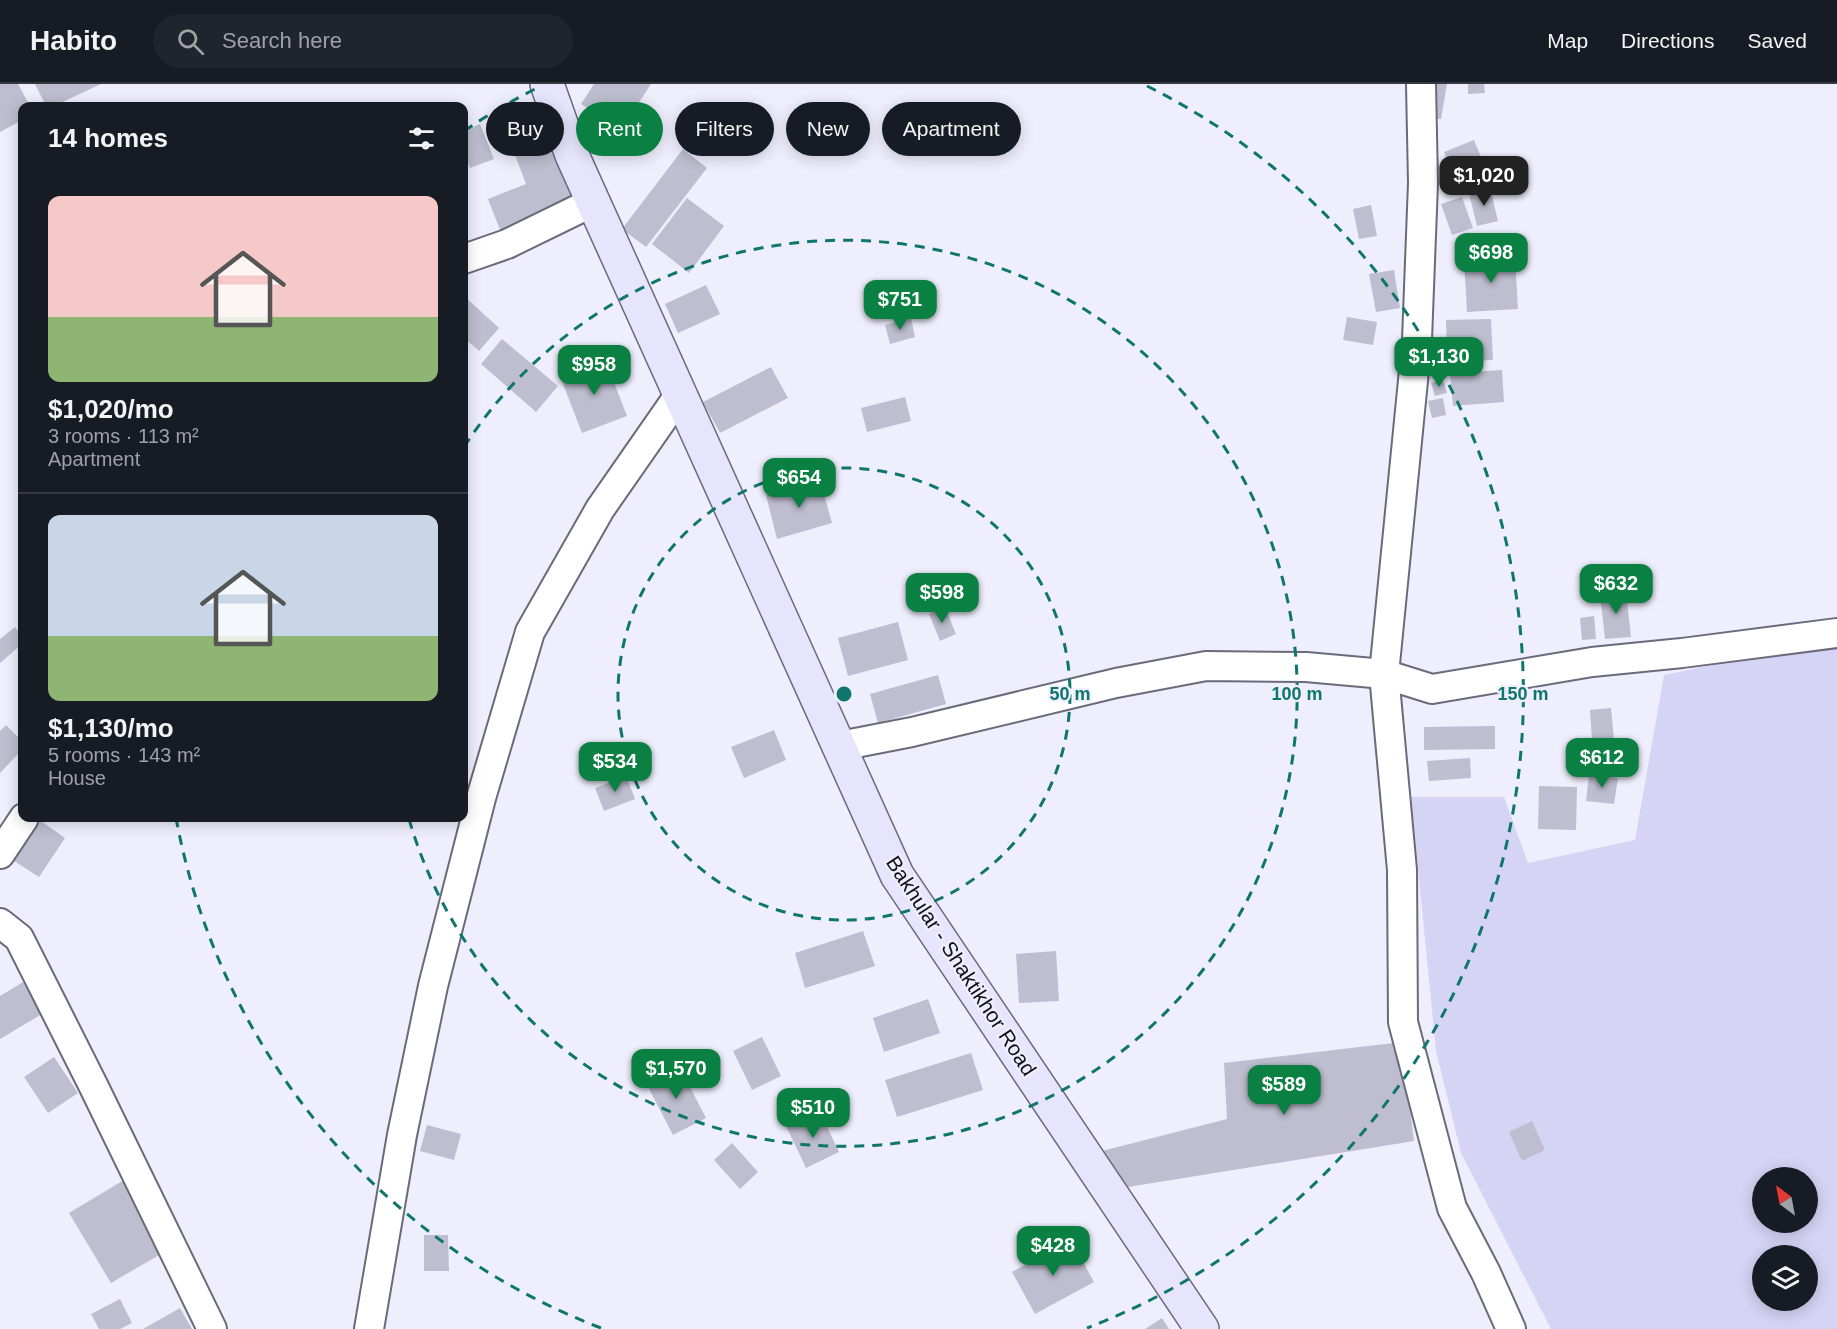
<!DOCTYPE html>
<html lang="en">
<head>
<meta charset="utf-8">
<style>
  body { margin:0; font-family:Helvetica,sans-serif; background:#20242c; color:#f1f3f6; height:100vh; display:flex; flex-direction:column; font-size:22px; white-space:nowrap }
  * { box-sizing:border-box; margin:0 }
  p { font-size:20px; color:#9ea1a6 }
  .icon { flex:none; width:33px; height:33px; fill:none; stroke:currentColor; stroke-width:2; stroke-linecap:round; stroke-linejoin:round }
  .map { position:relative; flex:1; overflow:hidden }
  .sheet { position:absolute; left:18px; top:18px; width:450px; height:720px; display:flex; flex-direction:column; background:#171b24; border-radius:12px; box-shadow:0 3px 15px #0003 }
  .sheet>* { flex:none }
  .hud { position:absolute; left:486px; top:18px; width:570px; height:54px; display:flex; gap:12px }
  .needle { width:39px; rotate:328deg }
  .tools { position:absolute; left:1752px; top:1083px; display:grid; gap:12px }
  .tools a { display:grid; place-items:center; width:66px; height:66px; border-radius:50%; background:#171b24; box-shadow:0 3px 15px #0003; font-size:30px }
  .price { position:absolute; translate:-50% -51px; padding:0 14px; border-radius:12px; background:#0b8043; color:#fff; font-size:20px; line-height:39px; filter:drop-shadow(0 2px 3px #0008) }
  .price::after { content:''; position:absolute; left:50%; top:36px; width:18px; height:14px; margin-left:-9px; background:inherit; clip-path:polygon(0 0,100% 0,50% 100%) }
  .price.selected { background:#222; color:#fff }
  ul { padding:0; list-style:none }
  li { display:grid; align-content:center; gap:12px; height:318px; padding:0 30px }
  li+li { border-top:2px solid #363941 }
  li span { display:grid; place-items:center; height:186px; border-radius:12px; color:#555 }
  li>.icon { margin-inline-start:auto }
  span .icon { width:108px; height:108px; fill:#fffc; stroke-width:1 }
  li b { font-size:26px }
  h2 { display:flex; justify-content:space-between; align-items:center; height:72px; padding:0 30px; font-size:26px }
  .chip { padding:0 21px; border-radius:27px; background:#171b24; box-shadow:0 3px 15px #0003; font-size:21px; line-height:54px }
  .chip.selected { background:#0b8043; color:#fff }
  header { display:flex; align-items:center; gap:36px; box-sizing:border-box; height:84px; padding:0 30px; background:#171b24; border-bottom:2px solid #363941 }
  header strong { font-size:28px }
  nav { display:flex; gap:33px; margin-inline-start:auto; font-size:21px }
  .search { width:420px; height:54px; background:#20242c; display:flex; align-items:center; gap:15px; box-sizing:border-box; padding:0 21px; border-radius:33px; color:#9ea1a6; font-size:22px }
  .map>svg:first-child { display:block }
  .green { fill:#d6d4f5; fill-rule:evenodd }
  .building { fill:#bfbed0 }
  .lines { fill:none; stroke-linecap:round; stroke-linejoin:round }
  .street-casing { stroke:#6b6a7a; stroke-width:32 }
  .secondary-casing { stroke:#6b6a7a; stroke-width:36 }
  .street { stroke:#fff; stroke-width:28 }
  .secondary { stroke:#e7e4fd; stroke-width:33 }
  .ring { fill:none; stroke:#0f766e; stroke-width:3; stroke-dasharray:10 8 }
  .labels { text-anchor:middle; stroke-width:4.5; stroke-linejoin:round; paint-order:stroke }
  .street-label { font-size:21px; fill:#111117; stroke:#efeefd }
  .centre { fill:#0f766e; stroke:#efeefd; stroke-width:3 }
  .ring-label { font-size:18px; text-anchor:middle; font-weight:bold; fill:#0f766e; stroke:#efeefd; stroke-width:4.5; stroke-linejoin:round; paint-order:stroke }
</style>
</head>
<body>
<header>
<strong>Habito</strong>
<div class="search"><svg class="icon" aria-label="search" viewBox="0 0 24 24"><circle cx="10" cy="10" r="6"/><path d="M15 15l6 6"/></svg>Search here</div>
<nav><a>Map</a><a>Directions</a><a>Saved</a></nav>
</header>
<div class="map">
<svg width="1837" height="1245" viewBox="0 0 1837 1245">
  <rect width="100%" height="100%" fill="#efeefd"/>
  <!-- green -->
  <path class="green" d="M1837,555V1245H1551L1461,1069L1436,967L1411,713H1504L1528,779L1635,756L1664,591ZM1762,1094H1808V1138H1762ZM1762,1172H1808V1216H1762Z"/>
  <!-- building -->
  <g class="building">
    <polygon points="0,0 18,0 30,22 22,22 22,36 0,48"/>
    <polygon points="35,0 101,0 54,22 46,22"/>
    <polygon points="594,0 651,0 621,46 581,20"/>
    <polygon points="1430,0 1447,0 1441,35 1426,33"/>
    <polygon points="1468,0 1484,0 1485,9 1468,10"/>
    <polygon points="543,27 579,121 502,151 488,115 526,100 504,42"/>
    <polygon points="480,40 494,75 470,84 464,69 464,47"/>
    <polygon points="1474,56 1487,88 1457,100 1444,68"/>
    <polygon points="683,65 707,84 646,163 622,145"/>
    <polygon points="1490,104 1498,137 1477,142 1469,109"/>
    <polygon points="1462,113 1473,144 1452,151 1441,120"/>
    <polygon points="687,114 724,142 689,189 652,160"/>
    <polygon points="1371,121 1377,152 1359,155 1353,125"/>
    <polygon points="1515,173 1518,225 1467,228 1464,176"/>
    <polygon points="1394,186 1400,224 1376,228 1369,190"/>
    <polygon points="706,201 720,230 678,249 665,220"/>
    <polygon points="464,212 499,244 479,267 464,254"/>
    <polygon points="1347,233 1377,238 1373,261 1343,256"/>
    <polygon points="911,234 915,253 890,260 885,241"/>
    <polygon points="1491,235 1493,276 1447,278 1446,236"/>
    <polygon points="502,255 558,302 536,328 481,280"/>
    <polygon points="605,275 627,332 582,349 560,292"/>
    <polygon points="771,283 788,314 720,349 703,318"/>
    <polygon points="1502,286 1504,318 1453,322 1450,289"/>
    <polygon points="1443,296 1447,309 1435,312 1431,299"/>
    <polygon points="905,313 911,337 867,348 861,324"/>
    <polygon points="1443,314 1446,331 1432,334 1428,317"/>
    <polygon points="820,396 832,439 777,455 766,411"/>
    <polygon points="1626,507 1631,553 1605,555 1600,510"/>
    <polygon points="945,523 956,550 940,557 929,530"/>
    <polygon points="1594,532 1596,555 1582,556 1580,534"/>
    <polygon points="898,538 908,576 848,592 838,554"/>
    <polygon points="15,543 22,553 22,560 0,579 0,555"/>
    <polygon points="938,591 946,620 878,639 870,610"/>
    <polygon points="1611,624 1614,655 1592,657 1590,626"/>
    <polygon points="6,641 22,657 22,666 0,689 0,647"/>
    <polygon points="1495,642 1495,665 1424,666 1424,643"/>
    <polygon points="774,646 786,676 744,694 731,663"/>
    <polygon points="1470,674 1471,694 1429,697 1427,677"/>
    <polygon points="1589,691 1618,694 1614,720 1586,717"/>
    <polygon points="626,692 635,715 604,727 595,704"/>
    <polygon points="1539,702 1577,703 1576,746 1538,745"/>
    <polygon points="41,737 65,754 39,793 14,777"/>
    <polygon points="863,847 875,882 805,904 795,869"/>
    <polygon points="1056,867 1059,917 1019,919 1016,870"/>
    <polygon points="23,898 42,930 0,955 0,912"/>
    <polygon points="928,915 940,949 884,968 873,934"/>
    <polygon points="762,953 781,992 752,1006 733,967"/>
    <polygon points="1402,958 1414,1057 1128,1103 1098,1068 1227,1035 1224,979"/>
    <polygon points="971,969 983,1006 897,1033 885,996"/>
    <polygon points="54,973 78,1009 48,1029 24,993"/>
    <polygon points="678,980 706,1034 673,1051 645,997"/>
    <polygon points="819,1026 839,1068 806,1084 786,1042"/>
    <polygon points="1532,1037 1545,1066 1522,1077 1509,1048"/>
    <polygon points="427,1041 461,1050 454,1076 420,1067"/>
    <polygon points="732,1059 758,1088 740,1105 714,1076"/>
    <polygon points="124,1096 166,1167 111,1199 69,1129"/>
    <polygon points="424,1151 448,1151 449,1187 424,1187"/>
    <polygon points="1071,1156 1094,1198 1035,1230 1012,1188"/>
    <polygon points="120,1215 132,1239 120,1245 99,1245 91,1230"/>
    <polygon points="180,1224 192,1245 143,1245"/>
    <polygon points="1162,1234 1169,1245 1145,1245"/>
  </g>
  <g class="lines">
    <!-- street casing -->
    <g class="street-casing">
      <g id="street">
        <polyline points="1421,0 1423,99 1417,256 1384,590 1402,786 1403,938 1452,1124 1486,1189 1511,1245"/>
        <polyline points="464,175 507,160 593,118"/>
        <polyline points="840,662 912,648 1116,599 1206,582 1306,583 1384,590 1432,605 1592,578 1682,569 1837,549"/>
        <polyline points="0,770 24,734"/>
        <polyline points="0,839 19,854 93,1001 212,1245"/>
        <polyline points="369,1245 402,1051 433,902 481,714 530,548 600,425 680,310"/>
      </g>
    </g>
    <!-- secondary casing -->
    <g class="secondary-casing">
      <polyline id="secondary" points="547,0 572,71 897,791 1202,1245"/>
    </g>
    <!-- street -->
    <use href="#street" class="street"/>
    <!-- secondary -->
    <use href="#secondary" class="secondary"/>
  </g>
  <!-- distance rings -->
  <g class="ring">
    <circle cx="844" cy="610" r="226"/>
    <path d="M464 363A453 453 0 1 1 409 735"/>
    <path d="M601 1244A679 679 0 0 1 176 734M464 47A679 679 0 0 1 541 2M1147 2A679 679 0 0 1 1087 1244"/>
  </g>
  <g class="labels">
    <!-- street labels -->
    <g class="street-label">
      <text transform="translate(961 882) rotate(57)" y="7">Bakhular - Shaktikhor Road</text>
    </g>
  </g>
  <circle cx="844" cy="610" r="9" class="centre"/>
  <g class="ring-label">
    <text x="1070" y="616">50 m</text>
    <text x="1297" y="616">100 m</text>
    <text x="1523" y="616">150 m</text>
  </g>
</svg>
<div class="tools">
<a><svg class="needle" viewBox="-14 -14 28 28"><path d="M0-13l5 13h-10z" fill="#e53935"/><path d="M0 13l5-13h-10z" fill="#9ea1a6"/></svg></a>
<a><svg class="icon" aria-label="layers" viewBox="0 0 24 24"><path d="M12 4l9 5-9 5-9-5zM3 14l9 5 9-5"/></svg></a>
</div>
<b class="price selected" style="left:1484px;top:123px">$1,020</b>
<b class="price" style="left:1491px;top:200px">$698</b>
<b class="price" style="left:900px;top:247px">$751</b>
<b class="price" style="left:1439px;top:304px">$1,130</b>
<b class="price" style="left:594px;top:312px">$958</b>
<b class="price" style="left:799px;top:425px">$654</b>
<b class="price" style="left:1616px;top:531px">$632</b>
<b class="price" style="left:942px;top:540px">$598</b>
<b class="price" style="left:1602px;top:705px">$612</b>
<b class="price" style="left:615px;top:709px">$534</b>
<b class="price" style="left:676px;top:1016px">$1,570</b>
<b class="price" style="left:1284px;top:1032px">$589</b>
<b class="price" style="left:813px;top:1055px">$510</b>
<b class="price" style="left:1053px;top:1193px">$428</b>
<div class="hud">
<a class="chip">Buy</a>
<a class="chip selected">Rent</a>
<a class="chip">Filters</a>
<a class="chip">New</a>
<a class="chip">Apartment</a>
</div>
<section class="sheet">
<h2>14 homes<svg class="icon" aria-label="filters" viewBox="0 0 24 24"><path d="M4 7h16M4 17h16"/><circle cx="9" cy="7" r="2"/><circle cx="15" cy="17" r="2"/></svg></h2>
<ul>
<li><span style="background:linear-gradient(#f6c9c9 65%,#8fb573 0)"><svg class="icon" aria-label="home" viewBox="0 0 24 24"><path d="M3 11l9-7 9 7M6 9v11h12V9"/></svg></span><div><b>$1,020/mo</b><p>3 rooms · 113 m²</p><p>Apartment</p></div></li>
<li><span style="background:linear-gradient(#c9d6e8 65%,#8fb573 0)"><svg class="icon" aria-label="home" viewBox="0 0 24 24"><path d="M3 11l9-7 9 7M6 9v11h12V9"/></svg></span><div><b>$1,130/mo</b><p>5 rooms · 143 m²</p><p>House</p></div></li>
</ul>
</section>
</div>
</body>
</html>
